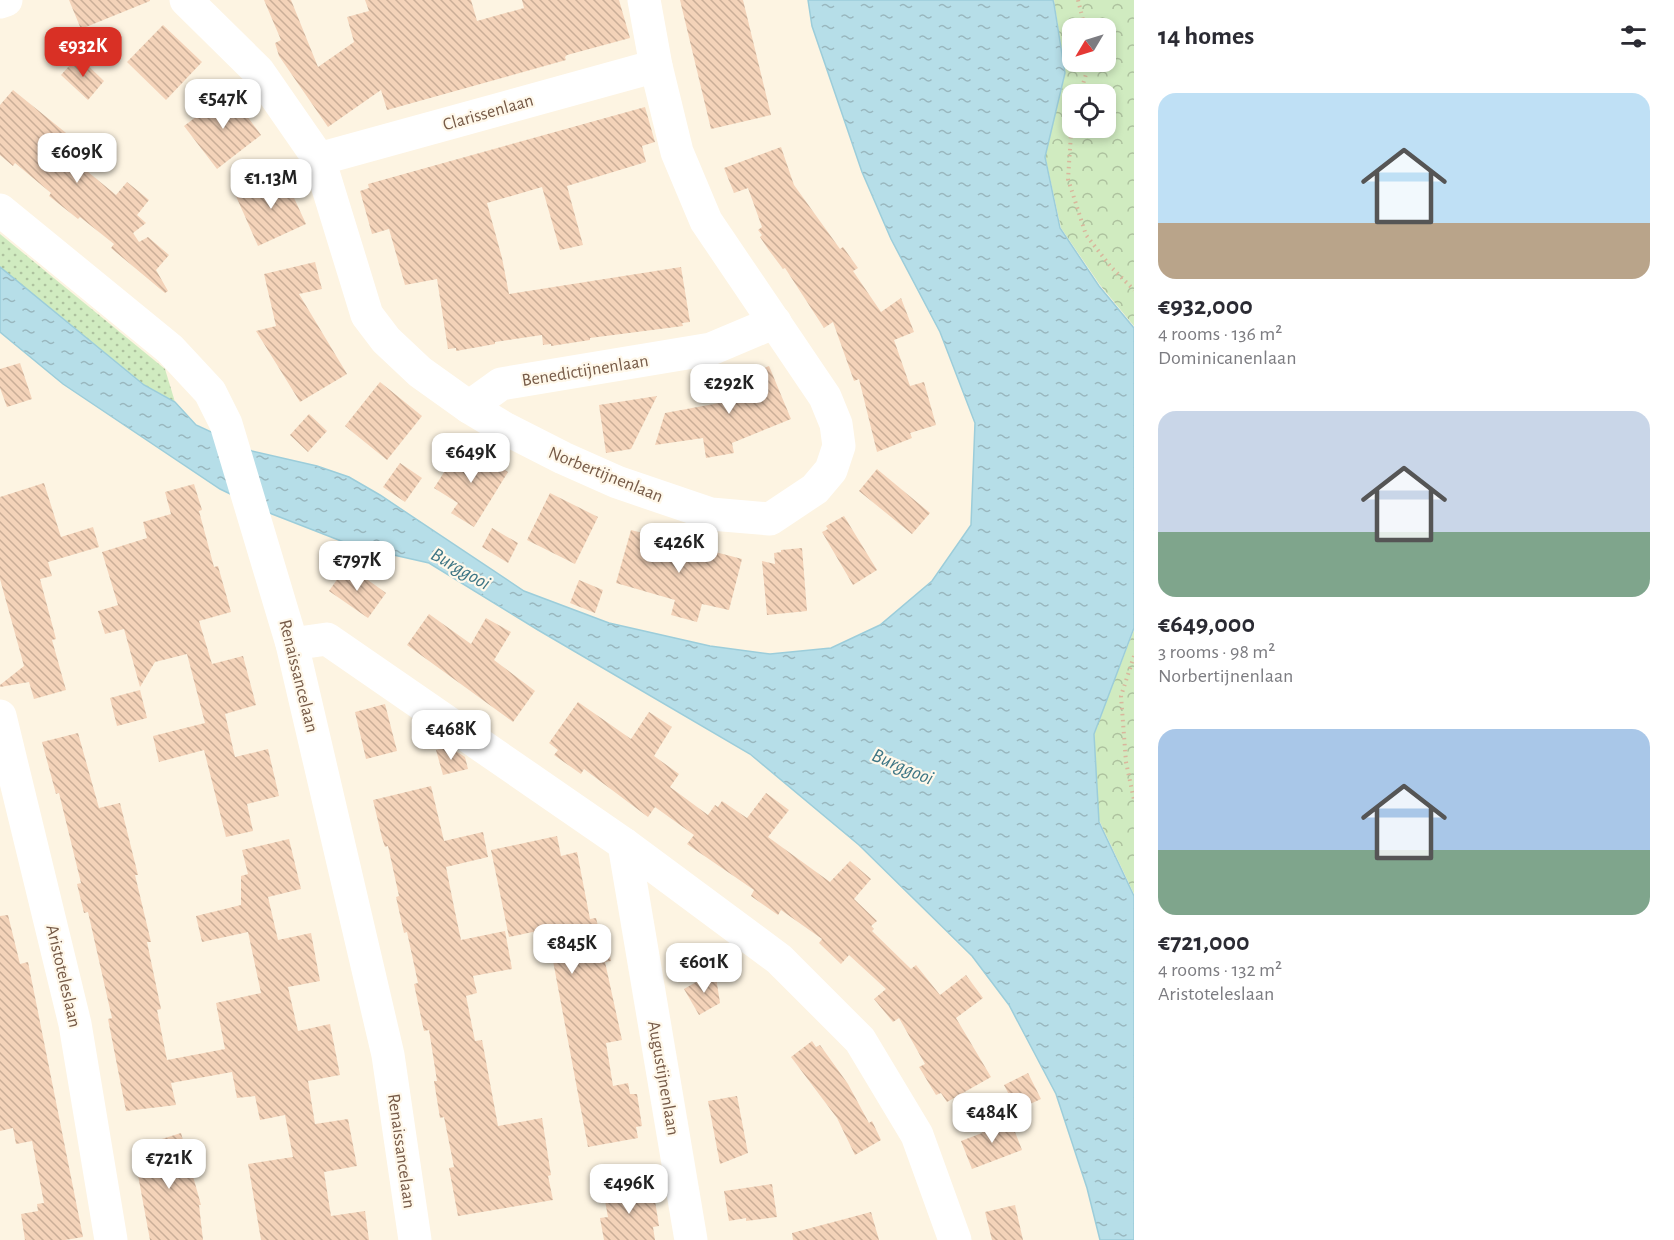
<!DOCTYPE html>
<html lang="en">
<head>
<meta charset="utf-8">
<style>
  body { margin:0; font-family:"Alegreya Sans",sans-serif; background:#f2f2f3; color:#2b2b33; height:100vh; display:flex; flex-direction:column; font-size:22px; white-space:nowrap }
  * { box-sizing:border-box; margin:0 }
  p { font-size:20px; color:#7c7c81 }
  .icon { flex:none; width:33px; height:33px; fill:none; stroke:currentColor; stroke-width:2; stroke-linecap:round; stroke-linejoin:round }
  .map { position:relative; flex:1; overflow:hidden }
  .details { display:flex; flex-direction:column; background:#fff; width:540px }
  .details>* { flex:none }
  .needle { width:39px; rotate:232deg }
  .fabs { position:absolute; left:1062px; top:18px; display:grid; gap:12px }
  .fabs a { display:grid; place-items:center; width:54px; height:54px; border-radius:12px; background:#fff; box-shadow:0 3px 9px #0003; font-size:30px }
  .price { position:absolute; translate:-50% -51px; padding:0 14px; border-radius:12px; background:#fff; color:#222; font-size:20px; line-height:39px; filter:drop-shadow(0 2px 3px #0008) }
  .price::after { content:''; position:absolute; left:50%; top:36px; width:18px; height:14px; margin-left:-9px; background:inherit; clip-path:polygon(0 0,100% 0,50% 100%) }
  .price.current { background:#d93025; color:#fff }
  ul { padding:0; list-style:none }
  li { display:grid; align-content:center; gap:12px; height:318px; padding:0 24px }
  li span { display:grid; place-items:center; height:186px; border-radius:18px; color:#555 }
  li>.icon { margin-inline-start:auto }
  span .icon { width:108px; height:108px; fill:#fffc; stroke-width:1 }
  li b { font-size:26px }
  h2 { display:flex; justify-content:space-between; align-items:center; height:72px; padding:0 24px; font-size:26px }
  main { display:flex; flex:1; min-height:0 }
  .map>svg:first-child { display:block }
  .grass { fill:url(#grass-dots) }
  .forest { fill:url(#forest-crowns); fill-rule:evenodd }
  .water { fill:url(#water-ripples); stroke:#9ccdda; stroke-width:1.5 }
  .building { fill:url(#building-back-hatch) }
  .lines { fill:none; stroke-linecap:round; stroke-linejoin:round }
  .path { stroke:#d9b69c; stroke-width:4; stroke-dasharray:1.5 4.5; stroke-linecap:butt }
  .minor { stroke:#fff; stroke-width:33 }
  .labels { text-anchor:middle; stroke-width:4.5; stroke-linejoin:round; paint-order:stroke }
  .street-label { font-size:18px; fill:#765a47; stroke:#fff8ea }
  .water-label { font-size:20px; font-style:italic; fill:#3d7584; stroke:#fff8ea }
</style>
</head>
<body>
<main>
<div class="map">
<svg width="1134" height="1240" viewBox="0 0 1134 1240">
  <defs>
    <pattern id="grass-dots" width="8" height="8" patternUnits="userSpaceOnUse" patternTransform="scale(1.5)"><rect width="8" height="8" fill="#d0ebc0"/><path d="M2 2h.1M6 6h.1" fill="none" stroke="#adc19e" stroke-width="1.8" stroke-linecap="round"/></pattern>
    <pattern id="forest-crowns" width="20" height="18" patternUnits="userSpaceOnUse" patternTransform="scale(1.5)"><rect width="20" height="18" fill="#d0ebc0"/><path d="M2 6a3 3 0 1 1 6 0M12 15a3 3 0 1 1 6 0" fill="none" stroke="#adc19e"/></pattern>
    <pattern id="water-ripples" width="26" height="14" patternUnits="userSpaceOnUse" patternTransform="scale(1.5)"><rect width="26" height="14" fill="#b6dee8"/><path d="M2 4q2-2 4 0t4 0M15 11q2-2 4 0t4 0" fill="none" stroke="#99b7be"/></pattern>
    <pattern id="building-back-hatch" width="6" height="6" patternUnits="userSpaceOnUse" patternTransform="scale(1.5)"><rect width="6" height="6" fill="#f4d3b9"/><path d="M-1 5l2 2M0 0l6 6M5-1l2 2" fill="none" stroke="#caae98"/></pattern>
  </defs>
  <rect width="100%" height="100%" fill="#fdf4e2"/>
  <!-- grass -->
  <polygon class="grass" points="0,234 165,369 175,402 144,385 0,267"/>
  <!-- forest -->
  <g class="forest">
    <path d="M1054,0H1134V326L1100,285L1061,228L1045,155L1065,72ZM1072,28H1106V62H1072ZM1072,94H1106V128H1072Z"/>
    <polygon points="1134,630 1134,894 1099,820 1094,733"/>
  </g>
  <!-- water -->
  <polygon class="water" points="808,0 1053,0 1054,4 1065,73 1045,157 1060,228 1099,286 1134,328 1134,628 1094,734 1099,822 1134,896 1134,1240 1100,1240 1087,1188 1056,1094 1009,1005 972,956 859,845 750,754 538,630 429,563 354,546 272,514 220,489 63,384 0,332 0,267 144,385 175,402 196,425 252,451 317,466 349,477 380,495 524,591 609,623 710,646 770,654 831,648 880,625 932,581 971,525 975,423 940,332 891,239 862,172 812,26"/>
  <!-- building -->
  <g class="building">
    <polygon points="69,0 150,0 150,1 81,29"/>
    <polygon points="264,0 291,0 318,67 354,42 347,17 369,11 365,0 471,0 477,21 524,8 522,0 619,0 630,38 567,55 565,57 566,60 387,110 381,90 328,127 279,56 275,43 281,40"/>
    <polygon points="680,0 743,0 771,115 711,129"/>
    <polygon points="163,25 202,62 166,100 127,62"/>
    <polygon points="78,56 104,81 88,100 61,75"/>
    <polygon points="13,90 76,141 65,153 116,195 127,182 149,200 137,215 146,223 133,233 139,242 148,237 169,255 156,270 168,291 165,293 111,248 114,244 80,217 78,219 49,196 51,193 15,163 13,166 0,155 0,105"/>
    <polygon points="229,92 261,135 217,169 184,126"/>
    <polygon points="645,107 655,142 642,146 646,162 567,186 583,245 560,250 542,187 487,203 502,258 509,294 681,267 690,322 682,323 683,326 590,338 590,340 551,346 551,344 543,345 542,335 495,342 495,344 456,351 456,348 448,349 437,279 405,285 389,229 372,234 360,191 369,188 368,184"/>
    <polygon points="781,147 794,185 840,249 843,247 858,268 853,271 881,312 901,298 914,332 894,340 910,386 924,382 936,425 910,433 912,438 877,452 859,379 854,381 833,322 824,328 785,268 783,269 768,249 760,237 762,235 758,230 762,227 748,188 734,193 724,168"/>
    <polygon points="283,174 306,224 258,246 236,196"/>
    <polygon points="315,262 322,289 299,294 347,374 300,402 256,331 276,326 264,274"/>
    <polygon points="20,363 32,399 7,407 0,388 0,369"/>
    <polygon points="769,366 791,419 732,443 734,453 706,458 703,438 655,445 665,413 730,401 724,384"/>
    <polygon points="380,382 422,416 387,460 345,426"/>
    <polygon points="657,396 631,449 606,453 599,405"/>
    <polygon points="309,414 327,431 308,452 290,435"/>
    <polygon points="462,444 508,472 474,527 451,513 458,503 434,488"/>
    <polygon points="400,463 422,478 405,502 383,487"/>
    <polygon points="877,469 930,513 912,534 859,491"/>
    <polygon points="44,483 61,537 93,527 99,547 48,562 52,576 40,579 56,639 52,640 66,690 34,699 29,682 0,687 0,685 24,666 0,579 0,497"/>
    <polygon points="194,484 202,510 199,511 214,567 218,566 231,612 199,621 212,664 243,656 256,705 225,714 235,757 268,749 279,796 247,804 253,831 226,837 204,750 159,762 153,736 205,723 187,654 155,662 140,687 124,629 105,634 98,611 118,605 102,552 147,538 143,522 171,514 165,492"/>
    <polygon points="550,493 598,517 575,564 527,540"/>
    <polygon points="844,516 877,570 853,585 822,532 828,529 826,526"/>
    <polygon points="492,528 518,543 508,563 482,547"/>
    <polygon points="631,530 742,559 729,610 702,604 697,622 671,615 675,600 616,583"/>
    <polygon points="802,548 807,611 767,615 762,561 775,564 774,553 781,552 781,550"/>
    <polygon points="347,565 386,593 368,618 329,591"/>
    <polygon points="579,580 603,590 595,613 570,603"/>
    <polygon points="429,614 471,644 486,618 511,632 494,660 535,691 513,722 407,645"/>
    <polygon points="140,690 147,718 117,726 110,698"/>
    <polygon points="578,702 631,739 649,712 672,727 654,756 679,774 670,787 708,815 715,805 718,807 722,801 747,818 766,793 789,810 768,837 830,882 850,861 871,879 854,899 877,921 871,926 874,929 872,931 911,969 916,965 940,995 966,975 983,998 956,1018 991,1077 947,1102 941,1093 936,1095 919,1067 925,1064 899,1018 893,1022 874,999 886,989 849,955 841,964 819,943 822,939 781,910 778,915 751,896 754,890 687,844 694,835 655,807 648,817 584,769 581,774 554,755 558,750 549,743"/>
    <polygon points="385,704 397,751 366,759 355,712"/>
    <polygon points="78,733 99,808 120,803 138,875 135,875 151,942 147,942 161,1009 157,1010 167,1060 225,1049 216,1003 261,993 248,932 202,942 196,916 241,905 241,876 248,874 242,850 289,839 301,889 268,897 278,940 311,933 320,981 288,987 298,1031 330,1024 340,1075 308,1081 315,1124 348,1119 357,1166 324,1172 331,1216 365,1211 369,1240 261,1240 248,1164 293,1157 285,1115 260,1120 255,1096 237,1098 232,1072 171,1083 176,1105 126,1111 108,1019 112,1018 88,912 84,913 77,884 81,883 59,793 56,794 42,742"/>
    <polygon points="450,747 465,757 468,769 443,775 436,750"/>
    <polygon points="431,786 444,841 483,832 488,857 446,867 455,912 461,940 505,931 512,969 473,976 477,993 466,996 475,1041 482,1040 498,1126 542,1118 551,1175 548,1176 553,1200 458,1216 449,1168 454,1167 444,1117 440,1118 434,1081 437,1081 429,1030 424,1031 422,1022 414,984 418,983 407,932 404,933 396,897 399,896 388,846 385,847 382,838 373,800"/>
    <polygon points="557,836 561,856 577,852 590,919 596,918 599,930 605,929 611,961 605,962 622,1040 606,1043 613,1086 628,1083 630,1094 637,1094 642,1126 636,1127 638,1138 588,1147 547,929 509,937 491,850"/>
    <polygon points="8,915 20,964 28,962 83,1237 65,1240 25,1240 21,1214 38,1211 37,1204 44,1203 32,1141 16,1144 13,1128 0,1131 0,916"/>
    <polygon points="715,971 720,1003 699,1015 684,989"/>
    <polygon points="812,1041 816,1047 820,1045 848,1084 869,1123 872,1121 881,1140 855,1155 837,1118 791,1057"/>
    <polygon points="1028,1073 1041,1099 1017,1110 1004,1085"/>
    <polygon points="737,1096 748,1153 720,1164 708,1101"/>
    <polygon points="1010,1119 1022,1150 972,1169 961,1141 982,1133 981,1130"/>
    <polygon points="181,1133 201,1205 199,1205 203,1240 150,1240 133,1148"/>
    <polygon points="642,1184 647,1203 655,1201 659,1226 653,1227 655,1240 604,1240 600,1218 608,1217 603,1190"/>
    <polygon points="772,1184 777,1217 746,1221 746,1218 729,1221 724,1191"/>
    <polygon points="1015,1205 1023,1240 992,1240 985,1212"/>
    <polygon points="871,1212 879,1240 793,1240 792,1233"/>
  </g>
  <g class="lines">
    <!-- path -->
    <g class="path">
      <polyline points="1078,0 1085,28"/>
      <polyline points="1080,94 1087,71 1087,62"/>
      <polyline points="1072,119 1068,179 1086,235 1111,267 1134,290"/>
      <polyline points="1134,656 1121,696 1126,762 1134,800"/>
    </g>
    <!-- minor -->
    <g class="minor">
      <polyline points="186,0 258,71 319,159 367,315 386,340 420,372 469,407 504,428 563,458 617,482 711,514 770,519 815,489 831,470 839,446 836,424 825,397 706,221 677,152 656,66 644,0"/>
      <polyline points="0,2 6,0"/>
      <polyline points="319,159 656,66"/>
      <polyline points="0,210 170,349 210,392 226,424 292,644 388,1055 415,1240"/>
      <polyline points="469,407 501,384 711,349 775,322"/>
      <polyline points="292,644 327,639 624,844 779,959 860,1040 917,1135 955,1240"/>
      <polyline points="0,716 75,1024 111,1240"/>
      <polyline points="624,844 691,1240"/>
    </g>
  </g>
  <g class="labels">
    <!-- street labels -->
    <g class="street-label">
      <text transform="translate(488 112) rotate(-16)" y="6">Clarissenlaan</text>
      <text transform="translate(585 370) rotate(-9)" y="6">Benedictijnenlaan</text>
      <text transform="translate(606 474) rotate(22)" y="6">Norbertijnenlaan</text>
      <text transform="translate(299 676) rotate(76)" y="6">Renaissancelaan</text>
      <text transform="translate(64 976) rotate(77)" y="6">Aristoteleslaan</text>
      <text transform="translate(664 1078) rotate(80)" y="6">Augustijnenlaan</text>
      <text transform="translate(402 1151) rotate(82)" y="6">Renaissancelaan</text>
    </g>
    <!-- water labels -->
    <g class="water-label">
      <text transform="translate(461 568) rotate(30)" y="7">Burggooi</text>
      <text transform="translate(903 766) rotate(23)" y="7">Burggooi</text>
    </g>
  </g>
</svg>
<div class="fabs">
<a><svg class="needle" viewBox="-14 -14 28 28"><path d="M0-13l5 13h-10z" fill="#e53935"/><path d="M0 13l5-13h-10z" fill="#7c7c81"/></svg></a>
<a><svg class="icon" aria-label="locate" viewBox="0 0 24 24"><circle cx="12" cy="12" r="6"/><path d="M12 2v4M12 18v4M2 12h4M18 12h4"/></svg></a>
</div>
<b class="price current" style="left:83px;top:78px">€932K</b>
<b class="price" style="left:223px;top:130px">€547K</b>
<b class="price" style="left:77px;top:184px">€609K</b>
<b class="price" style="left:271px;top:210px">€1.13M</b>
<b class="price" style="left:729px;top:415px">€292K</b>
<b class="price" style="left:471px;top:484px">€649K</b>
<b class="price" style="left:679px;top:574px">€426K</b>
<b class="price" style="left:357px;top:592px">€797K</b>
<b class="price" style="left:451px;top:761px">€468K</b>
<b class="price" style="left:572px;top:975px">€845K</b>
<b class="price" style="left:704px;top:994px">€601K</b>
<b class="price" style="left:992px;top:1144px">€484K</b>
<b class="price" style="left:169px;top:1190px">€721K</b>
<b class="price" style="left:629px;top:1215px">€496K</b>
</div>
<section class="details">
<h2>14 homes<svg class="icon" aria-label="filters" viewBox="0 0 24 24"><path d="M4 7h16M4 17h16"/><circle cx="9" cy="7" r="2"/><circle cx="15" cy="17" r="2"/></svg></h2>
<ul>
<li><span style="background:linear-gradient(#bfe0f5 70%,#b9a48a 0)"><svg class="icon" aria-label="home" viewBox="0 0 24 24"><path d="M3 11l9-7 9 7M6 9v11h12V9"/></svg></span><div><b>€932,000</b><p>4 rooms · 136 m²</p><p>Dominicanenlaan</p></div></li>
<li><span style="background:linear-gradient(#c9d6e8 65%,#7fa58c 0)"><svg class="icon" aria-label="home" viewBox="0 0 24 24"><path d="M3 11l9-7 9 7M6 9v11h12V9"/></svg></span><div><b>€649,000</b><p>3 rooms · 98 m²</p><p>Norbertijnenlaan</p></div></li>
<li><span style="background:linear-gradient(#a9c7e8 65%,#7fa58c 0)"><svg class="icon" aria-label="home" viewBox="0 0 24 24"><path d="M3 11l9-7 9 7M6 9v11h12V9"/></svg></span><div><b>€721,000</b><p>4 rooms · 132 m²</p><p>Aristoteleslaan</p></div></li>
</ul>
</section>
</main>
</body>
</html>
